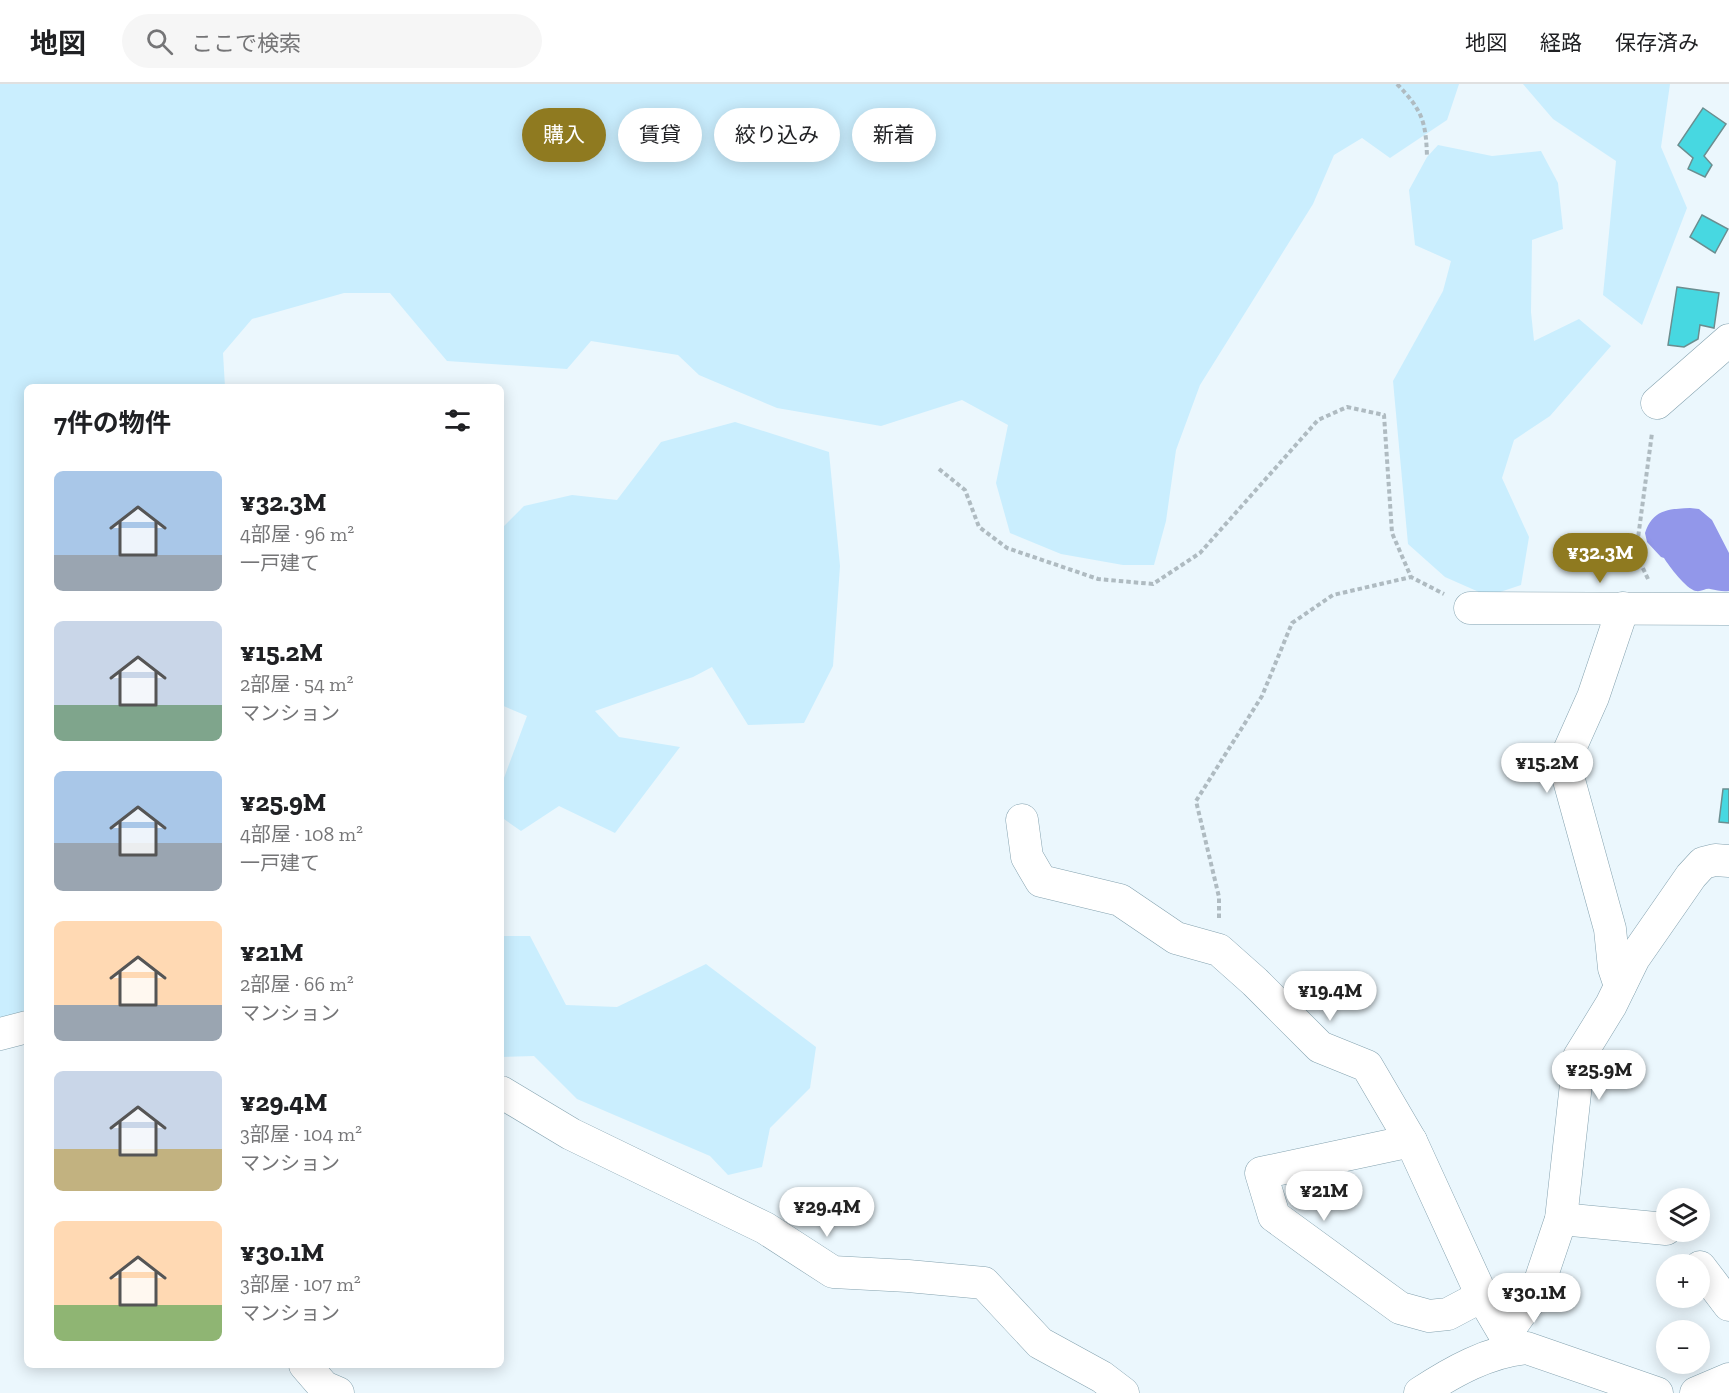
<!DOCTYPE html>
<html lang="ja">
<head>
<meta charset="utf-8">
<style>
  body { margin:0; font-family:"Zilla Slab","Noto Sans JP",serif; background:#f6f6f6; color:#202124; height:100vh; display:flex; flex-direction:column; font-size:22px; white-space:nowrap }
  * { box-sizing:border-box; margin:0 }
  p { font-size:20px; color:#757577 }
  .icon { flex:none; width:33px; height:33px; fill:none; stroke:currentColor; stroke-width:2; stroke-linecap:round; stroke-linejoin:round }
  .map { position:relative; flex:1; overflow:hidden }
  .sheet { position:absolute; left:24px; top:300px; width:480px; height:984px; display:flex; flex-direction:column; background:#fff; border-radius:9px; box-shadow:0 3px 15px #0003 }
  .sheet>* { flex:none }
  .banner { position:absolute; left:522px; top:24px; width:570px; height:54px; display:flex; gap:12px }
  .buttons { position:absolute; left:1656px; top:1104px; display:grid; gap:12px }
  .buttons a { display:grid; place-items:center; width:54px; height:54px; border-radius:50%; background:#fff; box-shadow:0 3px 15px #0003; font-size:30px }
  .price { position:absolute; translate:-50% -51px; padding:0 14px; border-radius:21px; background:#fff; color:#222; font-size:20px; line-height:39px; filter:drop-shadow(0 2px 3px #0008) }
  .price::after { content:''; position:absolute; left:50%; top:36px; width:18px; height:14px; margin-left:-9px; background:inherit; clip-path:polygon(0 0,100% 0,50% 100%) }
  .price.on { background:#8f7a20; color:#fff }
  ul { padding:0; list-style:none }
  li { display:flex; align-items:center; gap:18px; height:150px; padding:0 30px }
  li span { display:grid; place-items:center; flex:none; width:168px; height:120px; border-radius:9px; color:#555 }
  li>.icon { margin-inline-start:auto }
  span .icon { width:72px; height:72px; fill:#fffc; stroke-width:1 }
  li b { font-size:26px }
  h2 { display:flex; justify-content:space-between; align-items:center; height:72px; padding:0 30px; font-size:26px }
  .tag { padding:0 21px; border-radius:27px; background:#fff; box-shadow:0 3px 15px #0003; font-size:21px; line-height:54px }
  .tag.on { background:#8f7a20; color:#fff }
  header { display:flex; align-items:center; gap:36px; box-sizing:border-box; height:84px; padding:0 30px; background:#fff; border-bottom:2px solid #e0e0e0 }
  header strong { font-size:28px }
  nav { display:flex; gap:33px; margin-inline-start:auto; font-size:21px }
  .search { width:420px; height:54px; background:#f6f6f6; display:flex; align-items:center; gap:15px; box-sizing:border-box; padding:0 21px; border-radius:33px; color:#757577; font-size:22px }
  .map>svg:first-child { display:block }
  .green { fill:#caeefe }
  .water { fill:#9297ea }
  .building { fill:#47d8e1; stroke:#6b8e90; stroke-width:1.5 }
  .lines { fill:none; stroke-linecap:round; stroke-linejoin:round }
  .street-casing { stroke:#84a2af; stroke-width:33 }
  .path { stroke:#afbbc1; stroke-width:4; stroke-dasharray:4.5 3; stroke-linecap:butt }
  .street { stroke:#fff; stroke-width:32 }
</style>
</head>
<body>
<header>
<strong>地図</strong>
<div class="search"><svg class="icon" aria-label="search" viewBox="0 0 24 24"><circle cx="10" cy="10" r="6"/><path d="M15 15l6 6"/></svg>ここで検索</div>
<nav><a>地図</a><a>経路</a><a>保存済み</a></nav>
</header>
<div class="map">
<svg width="1729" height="1309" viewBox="0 0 1729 1309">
  <rect width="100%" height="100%" fill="#ebf7fd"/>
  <!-- green -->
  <g class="green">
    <polygon points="0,0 1459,0 1447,36 1390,74 1362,54 1334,71 1313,120 1200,301 1176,366 1166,437 1154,481 1123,481 1061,470 1010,449 996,399 1008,341 962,316 881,342 777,324 699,291 678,271 591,257 567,285 447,277 390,209 344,209 252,235 223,269 225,303 27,303 27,930 0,942"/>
    <polygon points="1523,0 1670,0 1661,63 1687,124 1642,241 1603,211 1616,77 1553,35"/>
    <polygon points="1438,61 1492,72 1541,67 1558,99 1563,145 1532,156 1531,228 1534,257 1579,235 1611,262 1550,332 1514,356 1502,394 1529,453 1521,501 1488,512 1445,493 1408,460 1393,297 1443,207 1451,177 1415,161 1409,106 1427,73"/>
    <polygon points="735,338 829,368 840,482 833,582 804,639 748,641 712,583 693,593 595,627 619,653 680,663 615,749 559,722 521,747 501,733 501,702 527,632 501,621 501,445 524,422 572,411 617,416 661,358"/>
    <polygon points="501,852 530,852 566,921 617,923 706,880 816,963 810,1004 770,1044 762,1083 728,1091 710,1072 577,1015 534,972 501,973"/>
  </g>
  <!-- water -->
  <path class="water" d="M1690,424L1699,425L1712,436L1729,469V507C1722,508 1717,506 1710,505C1706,504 1701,508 1696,507C1686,505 1669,482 1664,474L1661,473L1647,458L1645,449C1653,426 1667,425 1690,424Z"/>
  <!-- building -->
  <g class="building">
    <polygon points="1703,24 1726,40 1704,72 1712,81 1705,93 1688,85 1693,74 1678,61"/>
    <polygon points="1702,131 1728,145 1715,169 1690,153"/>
    <polygon points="1677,203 1719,209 1714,244 1700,241 1698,255 1684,263 1668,261"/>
    <polygon points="1723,705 1729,705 1729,739 1719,738"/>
  </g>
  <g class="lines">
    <!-- street casing -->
    <g class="street-casing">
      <g id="street">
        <polyline points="1657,319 1729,256"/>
        <polyline points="1470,524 1729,525"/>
        <polyline points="1022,736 1027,773 1041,797 1120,816 1176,854 1219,866 1255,898 1320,963 1367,982 1411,1057 1482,1212 1505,1251"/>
        <polyline points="1620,902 1614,884 1610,845 1564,678 1593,613 1623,524"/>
        <polyline points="0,950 27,943"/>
        <polyline points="501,1008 571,1050 765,1144 833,1188 908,1192 984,1199 1040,1259 1102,1293 1123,1309"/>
        <polyline points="1411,1057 1261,1089 1274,1132 1400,1224 1429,1232 1448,1230 1482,1212"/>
        <polyline points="1561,1135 1666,1145"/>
        <polyline points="1700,1183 1729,1221"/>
        <polyline points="1506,1266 1505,1251 1537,1206 1561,1135 1579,973 1611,921 1634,874 1691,792 1703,779 1715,776 1729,777"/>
        <polyline points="305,1281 324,1303 338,1309"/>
        <path d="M1420,1309C1452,1288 1489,1267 1527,1264L1657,1309"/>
        <polyline points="1696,1309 1729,1295"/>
      </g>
    </g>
    <!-- path -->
    <g class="path">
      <path d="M1397,0C1422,26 1426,37 1427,73"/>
      <polyline points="939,385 965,406 979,443 1007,464 1098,495 1153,500 1200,469 1318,336 1347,323 1384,331 1392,449 1411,493 1444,510"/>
      <polyline points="1648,495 1640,478 1638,454 1652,349"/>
      <polyline points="1219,834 1219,813 1196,717 1262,612 1292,539 1333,511 1411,493"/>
    </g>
    <!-- street -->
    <use href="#street" class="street"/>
  </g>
</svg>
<div class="buttons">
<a><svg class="icon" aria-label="layers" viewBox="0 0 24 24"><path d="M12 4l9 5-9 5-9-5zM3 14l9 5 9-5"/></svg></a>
<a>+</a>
<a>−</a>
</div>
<b class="price on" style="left:1600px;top:500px">¥32.3M</b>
<b class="price" style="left:1547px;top:710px">¥15.2M</b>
<b class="price" style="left:1330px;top:938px">¥19.4M</b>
<b class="price" style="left:1599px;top:1017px">¥25.9M</b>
<b class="price" style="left:1324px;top:1138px">¥21M</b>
<b class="price" style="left:827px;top:1154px">¥29.4M</b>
<b class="price" style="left:1534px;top:1240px">¥30.1M</b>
<div class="banner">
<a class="tag on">購入</a>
<a class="tag">賃貸</a>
<a class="tag">絞り込み</a>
<a class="tag">新着</a>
</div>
<section class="sheet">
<h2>7件の物件<svg class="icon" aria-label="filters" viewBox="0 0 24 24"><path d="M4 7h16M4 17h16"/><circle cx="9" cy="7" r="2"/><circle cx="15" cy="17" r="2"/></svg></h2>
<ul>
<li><span style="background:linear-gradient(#a9c7e8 70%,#9aa5b1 0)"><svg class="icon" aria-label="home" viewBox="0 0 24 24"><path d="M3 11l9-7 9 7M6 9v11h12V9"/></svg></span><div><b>¥32.3M</b><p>4部屋 · 96 m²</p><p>一戸建て</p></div></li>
<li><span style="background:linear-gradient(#c9d6e8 70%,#7fa58c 0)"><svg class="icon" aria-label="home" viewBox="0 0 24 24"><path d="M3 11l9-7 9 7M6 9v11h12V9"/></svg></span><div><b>¥15.2M</b><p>2部屋 · 54 m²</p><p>マンション</p></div></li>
<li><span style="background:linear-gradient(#a9c7e8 60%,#9aa5b1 0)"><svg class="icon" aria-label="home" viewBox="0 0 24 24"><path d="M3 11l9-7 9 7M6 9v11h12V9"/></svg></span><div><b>¥25.9M</b><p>4部屋 · 108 m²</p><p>一戸建て</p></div></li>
<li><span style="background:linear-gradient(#ffd9b3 70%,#9aa5b1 0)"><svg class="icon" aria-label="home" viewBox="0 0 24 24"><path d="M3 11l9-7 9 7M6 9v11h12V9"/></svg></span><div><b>¥21M</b><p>2部屋 · 66 m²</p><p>マンション</p></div></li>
<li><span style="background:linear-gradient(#c9d6e8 65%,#c2b280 0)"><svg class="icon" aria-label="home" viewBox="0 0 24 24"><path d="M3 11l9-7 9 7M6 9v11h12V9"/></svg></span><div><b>¥29.4M</b><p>3部屋 · 104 m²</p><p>マンション</p></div></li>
<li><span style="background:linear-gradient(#ffd9b3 70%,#8fb573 0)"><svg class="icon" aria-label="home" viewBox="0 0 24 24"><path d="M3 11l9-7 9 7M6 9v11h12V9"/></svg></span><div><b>¥30.1M</b><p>3部屋 · 107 m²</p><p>マンション</p></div></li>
</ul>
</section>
</div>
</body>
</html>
